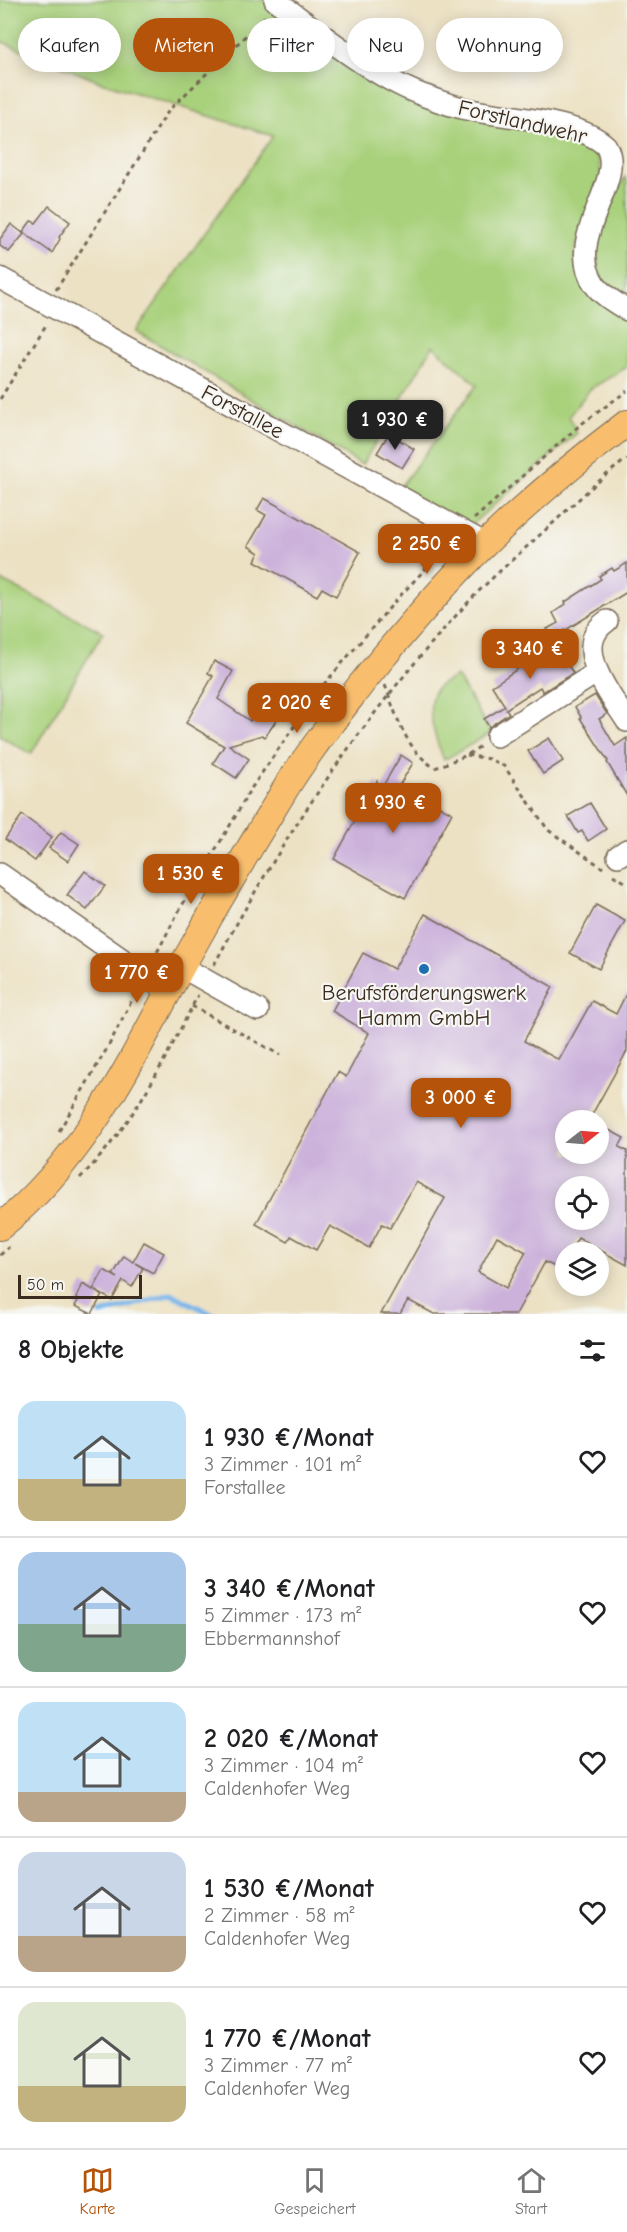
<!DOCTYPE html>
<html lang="de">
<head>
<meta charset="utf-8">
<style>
  body { margin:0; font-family:"Comic Neue",sans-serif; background:#f2f2f2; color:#202124; height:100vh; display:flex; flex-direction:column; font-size:22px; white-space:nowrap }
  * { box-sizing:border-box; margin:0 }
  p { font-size:20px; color:#757577 }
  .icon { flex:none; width:33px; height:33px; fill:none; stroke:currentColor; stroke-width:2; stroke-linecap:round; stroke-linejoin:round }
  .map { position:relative; height:1314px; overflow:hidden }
  .details { display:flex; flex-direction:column; background:#fff; flex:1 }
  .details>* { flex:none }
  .hud { position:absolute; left:18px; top:18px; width:591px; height:54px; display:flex; gap:12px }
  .needle { width:39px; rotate:73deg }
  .controls { position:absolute; left:555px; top:1110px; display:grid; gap:12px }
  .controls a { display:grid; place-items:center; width:54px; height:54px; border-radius:50%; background:#fff; box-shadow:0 3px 15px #0003; font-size:30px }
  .scale { position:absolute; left:18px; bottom:15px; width:124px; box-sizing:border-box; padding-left:6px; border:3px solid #3b2a1e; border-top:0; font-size:16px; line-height:21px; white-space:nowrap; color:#3b2a1e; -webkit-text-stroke:4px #f6f6f2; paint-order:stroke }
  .price { position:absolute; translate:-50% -51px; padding:0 14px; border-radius:12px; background:#b45309; color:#fff; font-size:20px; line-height:39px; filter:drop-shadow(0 2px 3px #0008) }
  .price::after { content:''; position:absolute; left:50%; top:36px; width:18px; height:14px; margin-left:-9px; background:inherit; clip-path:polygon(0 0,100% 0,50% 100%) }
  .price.active { background:#222; color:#fff }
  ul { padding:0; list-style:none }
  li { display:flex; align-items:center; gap:18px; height:150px; padding:0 18px }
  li+li { border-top:2px solid #e0e0e0 }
  li span { display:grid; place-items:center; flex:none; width:168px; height:120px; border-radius:18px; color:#555 }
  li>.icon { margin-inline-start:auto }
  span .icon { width:72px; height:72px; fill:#fffc; stroke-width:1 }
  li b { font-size:26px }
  h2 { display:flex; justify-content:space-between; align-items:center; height:72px; padding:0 18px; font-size:26px }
  .tag { padding:0 21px; border-radius:27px; background:#fff; box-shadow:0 3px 15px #0003; font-size:21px; line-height:54px }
  .tag.active { background:#b45309; color:#fff }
  .tabs { display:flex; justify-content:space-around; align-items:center; height:84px; border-top:2px solid #e0e0e0; background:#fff; font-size:16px; color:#757577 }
  .tabs a { display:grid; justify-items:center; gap:3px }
  .tabs .active { color:#b45309 }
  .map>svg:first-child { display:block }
  .green { fill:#a9d17c; stroke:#727e4d; stroke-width:1.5 }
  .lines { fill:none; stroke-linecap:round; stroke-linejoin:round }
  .stream { stroke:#78b6eb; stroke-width:5 }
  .building { fill:#ccb2db; fill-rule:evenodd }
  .minor-casing { stroke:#796a58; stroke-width:24 }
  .major-casing { stroke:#796a58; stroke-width:28 }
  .path { stroke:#796a58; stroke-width:3; stroke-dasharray:4.5 4.5; stroke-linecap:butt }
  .minor { stroke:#fff; stroke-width:21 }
  .major { stroke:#f9be6d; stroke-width:26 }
  .poi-dot { fill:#1f6fb2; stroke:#f6f6f2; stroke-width:2 }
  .labels { text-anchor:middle; stroke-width:4.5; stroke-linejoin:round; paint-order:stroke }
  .street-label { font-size:22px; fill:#3b2a1e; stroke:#f6f6f2 }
  .poi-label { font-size:22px; fill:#3b2a1e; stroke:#f6f6f2 }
</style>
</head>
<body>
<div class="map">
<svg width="627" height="1314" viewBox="0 0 627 1314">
  <rect width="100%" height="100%" fill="#f6f6f2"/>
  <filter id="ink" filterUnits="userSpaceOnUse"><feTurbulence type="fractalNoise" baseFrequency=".0167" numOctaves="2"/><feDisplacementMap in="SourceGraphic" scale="12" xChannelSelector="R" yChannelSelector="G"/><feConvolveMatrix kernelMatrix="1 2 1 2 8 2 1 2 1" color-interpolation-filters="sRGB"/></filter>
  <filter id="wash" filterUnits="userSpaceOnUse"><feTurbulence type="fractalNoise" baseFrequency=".008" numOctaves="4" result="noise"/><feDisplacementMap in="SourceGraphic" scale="24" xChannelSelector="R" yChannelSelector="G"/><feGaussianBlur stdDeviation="1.35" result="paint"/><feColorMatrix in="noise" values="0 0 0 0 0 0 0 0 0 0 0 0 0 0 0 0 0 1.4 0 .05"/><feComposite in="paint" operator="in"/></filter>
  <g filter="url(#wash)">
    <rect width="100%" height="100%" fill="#ece1c3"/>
    <!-- green -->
    <g class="green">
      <polygon points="0,0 263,0 298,27 359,64 585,140 598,158 602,178 579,236 574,261 580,278 605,305 627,319 627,367 590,389 569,416 577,433 457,537 400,487 477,385 433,346 362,465 136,331 273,136 98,81 0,41"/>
      <path d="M625,177L627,182V297L600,278C590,235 607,215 625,177Z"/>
      <polygon points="0,580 103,632 31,754 0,736"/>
      <path d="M457,676L491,733L444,760C437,743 423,705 436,689C440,684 451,679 457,676Z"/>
    </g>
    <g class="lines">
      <!-- stream -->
      <polyline class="stream" points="101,1314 171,1294 212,1314"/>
    </g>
    <g id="blocks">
      <!-- building -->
      <g class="building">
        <polygon points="49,206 70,222 59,237 60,239 52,253 23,232 31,221 36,223"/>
        <polygon points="11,224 24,234 9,252 0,246 0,239"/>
        <polygon points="389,433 414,449 402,468 377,453"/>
        <polygon points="264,498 360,552 336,596 322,588 317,596 255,561 259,553 248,546 266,515 257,510"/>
        <polygon points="627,563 627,592 564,631 569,639 558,646 547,629 558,623 553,613 566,604 565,602 601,579 599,576 612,568 614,571"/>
        <polygon points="555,644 573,673 543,692 540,687 506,709 509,713 489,727 484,719 505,706 492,686"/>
        <polygon points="214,661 233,671 218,699 250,721 262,703 280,715 265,737 262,735 229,745 249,759 236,778 213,763 224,746 186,723 213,676 208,673"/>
        <polygon points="595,695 607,714 599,719 615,746 627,738 627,796 607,762 608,761 580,718 581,717 575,707"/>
        <polygon points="549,738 563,761 543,774 528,751"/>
        <polygon points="401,755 413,763 400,784 452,813 405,898 334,859 377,781 380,791"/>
        <polygon points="590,803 606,829 588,841 582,831 578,833 568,816"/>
        <polygon points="22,815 52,837 35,861 5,839"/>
        <polygon points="61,832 79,844 68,861 49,848"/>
        <polygon points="85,871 105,886 87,910 67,895"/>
        <polygon points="596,905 625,921 599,969 570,953"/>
        <path d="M425,914L553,987L524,1041L559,1060L592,1001L616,1014L627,992V1051L589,1120H566V1154H598V1124L624,1138L619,1147L627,1151V1265L578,1238L570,1252H566V1261L561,1270L545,1262L516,1314H434L408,1300L400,1314H381L445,1198L416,1182L390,1228L382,1224L369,1248L330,1226L316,1250L291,1236L288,1242L256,1224L338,1072L346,1077L369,1033L332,1011L363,953L394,969ZM566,1186H598V1220H566ZM497,1236L526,1252L506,1288L478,1272Z"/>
        <polygon points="144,1242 164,1253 153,1273 135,1263 143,1268 132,1287 123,1281 112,1300 93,1290 104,1270 118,1278 113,1275 124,1256 133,1262"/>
        <polygon points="83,1284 102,1295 92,1314 75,1306 79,1299 76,1298"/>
      </g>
    </g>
  </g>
  <g filter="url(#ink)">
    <use href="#blocks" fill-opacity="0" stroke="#796a58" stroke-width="1.5"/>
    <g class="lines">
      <!-- minor casing -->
      <g class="minor-casing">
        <g id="minor">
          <path d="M275,0C319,32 377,80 428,97C443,103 460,108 476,111C511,118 581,121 606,146C627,182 562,238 595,285C603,296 616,303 627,310"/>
          <polyline points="0,278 486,544"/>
          <path d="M607,621C570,646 611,696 627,721"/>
          <polyline points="497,736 596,673"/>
          <polyline points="618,856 627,850"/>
          <polyline points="0,874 169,992"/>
          <polyline points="182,967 258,1010"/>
        </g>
      </g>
      <!-- major casing -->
      <g class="major-casing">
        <path id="major" d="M0,1227C87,1156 130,1063 182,966C213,910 245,855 278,801C302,760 333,721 362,683C401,635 441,587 485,544C529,501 578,460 627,423"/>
      </g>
      <!-- path -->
      <g class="path">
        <polyline points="56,290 169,110 266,16"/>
        <polyline points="0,399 46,325"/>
        <polyline points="474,519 580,425 627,391"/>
        <path d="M385,685C397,717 405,749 435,768L467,755L482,745"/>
        <polyline points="467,755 489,759 504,766 548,830 603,868"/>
        <polyline points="613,875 627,883"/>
        <polyline points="153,960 180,909 238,812 248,793 320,689 397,599 448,545"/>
        <path d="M214,965C286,831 372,703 478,592C498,572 520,553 541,534C569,509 596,481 627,459"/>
        <polyline points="192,1006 280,1055"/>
        <polyline points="59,1131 109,1045 137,990"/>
        <path d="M80,1178C133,1126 165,1059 198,995"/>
        <polyline points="0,1255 9,1247"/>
      </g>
      <!-- minor -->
      <use href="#minor" class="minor"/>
      <!-- major -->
      <use href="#major" class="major"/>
    </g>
  </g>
  <!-- markers -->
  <circle class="poi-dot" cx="424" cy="969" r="6"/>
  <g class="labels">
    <!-- street labels -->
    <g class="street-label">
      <text transform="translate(523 121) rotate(13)" y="8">Forstlandwehr</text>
      <text transform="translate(243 411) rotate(28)" y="8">Forstallee</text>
    </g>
    <!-- poi labels -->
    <g class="poi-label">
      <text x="424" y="1000">Berufsförderungswerk<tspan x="424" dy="25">Hamm GmbH</tspan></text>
    </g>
  </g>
</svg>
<div class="controls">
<a><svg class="needle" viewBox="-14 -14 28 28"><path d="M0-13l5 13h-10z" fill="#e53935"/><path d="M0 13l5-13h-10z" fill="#757577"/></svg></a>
<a><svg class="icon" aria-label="locate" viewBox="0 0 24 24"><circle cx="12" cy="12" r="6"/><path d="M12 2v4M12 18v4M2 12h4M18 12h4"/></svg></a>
<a><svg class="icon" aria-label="layers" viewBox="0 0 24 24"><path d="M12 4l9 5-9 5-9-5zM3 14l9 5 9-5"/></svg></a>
</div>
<div class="scale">50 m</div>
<b class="price active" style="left:395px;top:451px">1 930 €</b>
<b class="price" style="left:427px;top:575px">2 250 €</b>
<b class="price" style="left:530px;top:680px">3 340 €</b>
<b class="price" style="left:297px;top:734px">2 020 €</b>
<b class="price" style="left:393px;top:834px">1 930 €</b>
<b class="price" style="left:191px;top:905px">1 530 €</b>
<b class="price" style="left:137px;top:1004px">1 770 €</b>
<b class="price" style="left:461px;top:1129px">3 000 €</b>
<div class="hud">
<a class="tag">Kaufen</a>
<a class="tag active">Mieten</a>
<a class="tag">Filter</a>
<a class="tag">Neu</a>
<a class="tag">Wohnung</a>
</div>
</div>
<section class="details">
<h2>8 Objekte<svg class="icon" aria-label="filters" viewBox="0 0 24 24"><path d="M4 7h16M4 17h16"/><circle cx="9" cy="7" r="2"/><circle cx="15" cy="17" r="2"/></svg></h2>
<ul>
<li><span style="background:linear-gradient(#bfe0f5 65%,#c2b280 0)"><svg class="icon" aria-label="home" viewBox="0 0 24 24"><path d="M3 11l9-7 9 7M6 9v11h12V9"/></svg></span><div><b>1 930 €/Monat</b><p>3 Zimmer · 101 m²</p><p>Forstallee</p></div><svg class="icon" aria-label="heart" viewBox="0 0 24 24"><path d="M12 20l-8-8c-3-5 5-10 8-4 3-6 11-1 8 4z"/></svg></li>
<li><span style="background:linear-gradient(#a9c7e8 60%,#7fa58c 0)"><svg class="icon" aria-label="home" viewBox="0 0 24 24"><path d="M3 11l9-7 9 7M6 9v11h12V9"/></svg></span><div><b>3 340 €/Monat</b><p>5 Zimmer · 173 m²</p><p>Ebbermannshof</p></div><svg class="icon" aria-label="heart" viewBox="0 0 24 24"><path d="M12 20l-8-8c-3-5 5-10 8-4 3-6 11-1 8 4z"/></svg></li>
<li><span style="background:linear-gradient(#bfe0f5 75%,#b9a48a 0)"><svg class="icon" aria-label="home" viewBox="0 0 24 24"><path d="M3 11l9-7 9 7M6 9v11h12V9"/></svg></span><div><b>2 020 €/Monat</b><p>3 Zimmer · 104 m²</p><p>Caldenhofer Weg</p></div><svg class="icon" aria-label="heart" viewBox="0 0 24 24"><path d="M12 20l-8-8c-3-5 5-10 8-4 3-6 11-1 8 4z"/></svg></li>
<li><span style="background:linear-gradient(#c9d6e8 70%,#b9a48a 0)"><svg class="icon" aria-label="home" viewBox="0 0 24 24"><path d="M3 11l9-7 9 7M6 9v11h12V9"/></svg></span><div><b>1 530 €/Monat</b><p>2 Zimmer · 58 m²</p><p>Caldenhofer Weg</p></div><svg class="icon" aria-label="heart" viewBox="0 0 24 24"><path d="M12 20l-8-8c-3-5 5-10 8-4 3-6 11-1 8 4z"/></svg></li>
<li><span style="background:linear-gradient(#dfe7d0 70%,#c2b280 0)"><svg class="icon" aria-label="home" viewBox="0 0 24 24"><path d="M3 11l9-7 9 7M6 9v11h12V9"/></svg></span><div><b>1 770 €/Monat</b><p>3 Zimmer · 77 m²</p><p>Caldenhofer Weg</p></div><svg class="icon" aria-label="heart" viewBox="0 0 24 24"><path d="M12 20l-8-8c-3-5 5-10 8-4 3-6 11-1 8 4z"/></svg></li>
</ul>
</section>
<nav class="tabs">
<a class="active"><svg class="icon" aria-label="map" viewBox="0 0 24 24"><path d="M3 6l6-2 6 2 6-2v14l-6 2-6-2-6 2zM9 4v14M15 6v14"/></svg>Karte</a>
<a><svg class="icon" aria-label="saved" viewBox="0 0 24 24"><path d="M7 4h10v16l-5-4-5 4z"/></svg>Gespeichert</a>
<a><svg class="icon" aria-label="home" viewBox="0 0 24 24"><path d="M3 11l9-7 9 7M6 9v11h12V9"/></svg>Start</a>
</nav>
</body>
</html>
